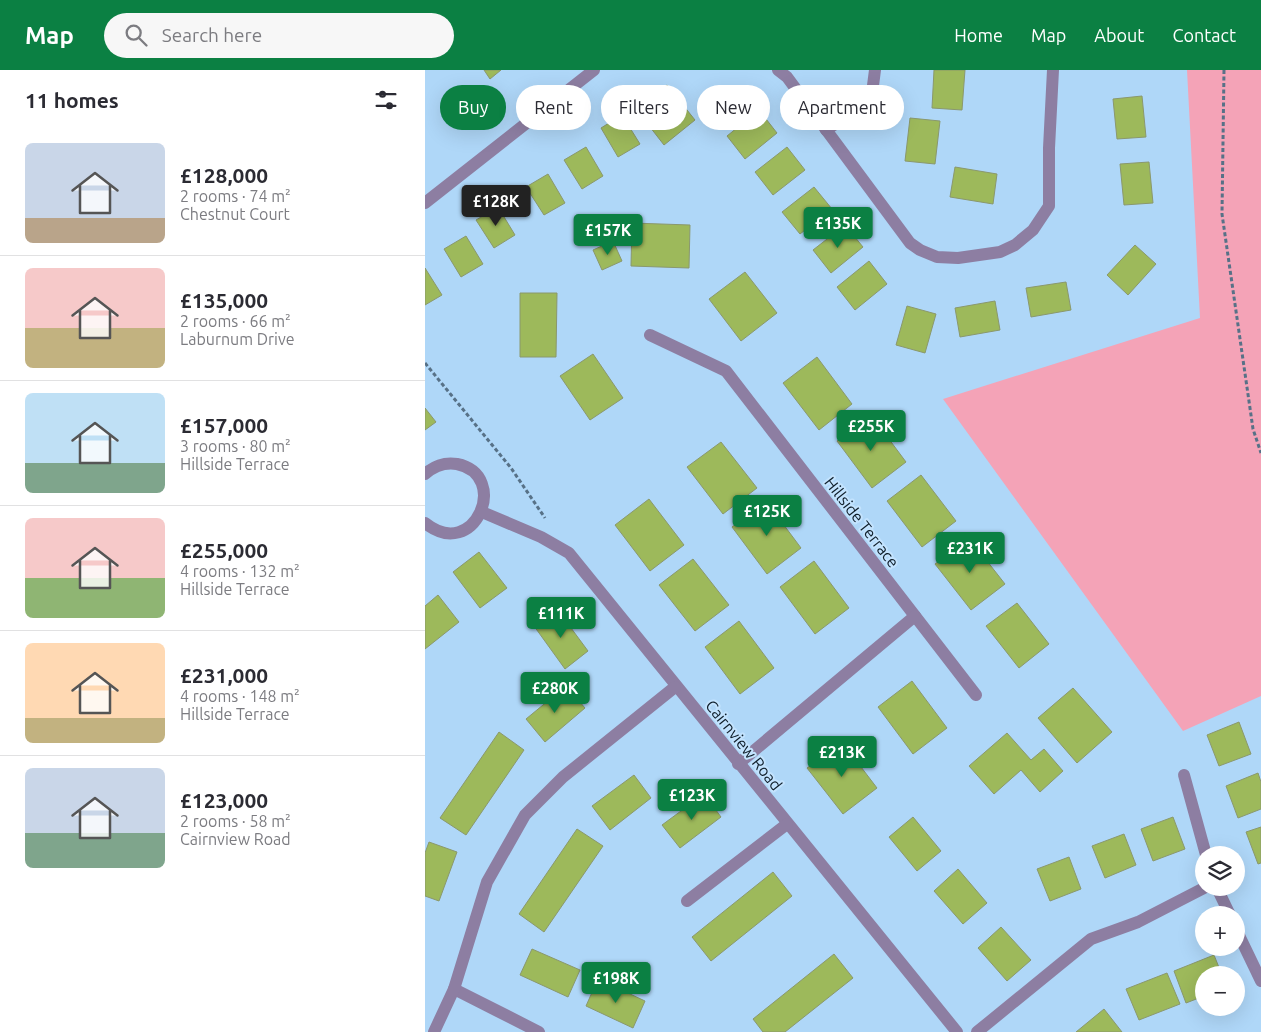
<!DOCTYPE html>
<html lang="en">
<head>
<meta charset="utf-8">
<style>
  body { margin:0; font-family:Ubuntu,sans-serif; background:#f7f7f7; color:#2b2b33; height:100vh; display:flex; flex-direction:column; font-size:19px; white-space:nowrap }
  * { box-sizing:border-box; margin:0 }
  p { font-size:16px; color:#7c7c81 }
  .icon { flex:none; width:28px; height:28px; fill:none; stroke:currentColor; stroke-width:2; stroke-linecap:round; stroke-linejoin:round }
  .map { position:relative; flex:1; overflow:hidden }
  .panel { display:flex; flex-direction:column; background:#fff; width:425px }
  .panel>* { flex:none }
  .top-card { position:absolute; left:15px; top:15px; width:475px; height:45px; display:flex; gap:10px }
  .controls { position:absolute; left:770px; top:776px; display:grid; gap:10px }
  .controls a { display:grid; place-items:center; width:50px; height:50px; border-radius:50%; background:#fff; box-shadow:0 5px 20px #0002; font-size:25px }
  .price { position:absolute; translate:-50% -42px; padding:0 11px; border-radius:5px; background:#0b8043; color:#fff; font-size:16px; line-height:32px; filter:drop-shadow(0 1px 2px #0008) }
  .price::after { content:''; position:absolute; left:50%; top:30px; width:15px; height:11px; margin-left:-8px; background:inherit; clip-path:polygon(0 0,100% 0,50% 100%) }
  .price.on { background:#222; color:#fff }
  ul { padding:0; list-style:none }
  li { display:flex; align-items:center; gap:15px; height:125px; padding:0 25px }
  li+li { border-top:1px solid #e1e1e2 }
  li span { display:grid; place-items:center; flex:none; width:140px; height:100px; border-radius:8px; color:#555 }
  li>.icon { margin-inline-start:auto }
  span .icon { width:60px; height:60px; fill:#fffc; stroke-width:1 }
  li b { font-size:21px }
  h2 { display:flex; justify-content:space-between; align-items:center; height:60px; padding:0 25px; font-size:21px }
  .chip { padding:0 18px; border-radius:22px; background:#fff; box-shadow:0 5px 20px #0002; font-size:18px; line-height:45px }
  .chip.on { background:#0b8043; color:#fff }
  header { display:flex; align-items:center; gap:30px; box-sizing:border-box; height:70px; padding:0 25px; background:#0b8043; color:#fff }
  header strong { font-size:24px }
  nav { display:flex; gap:28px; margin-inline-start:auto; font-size:18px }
  .search { width:350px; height:45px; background:#f7f7f7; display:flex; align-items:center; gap:12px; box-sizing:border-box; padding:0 18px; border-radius:28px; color:#7c7c81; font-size:19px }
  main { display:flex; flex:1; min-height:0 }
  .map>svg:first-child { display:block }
  .green { fill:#f4a3b7 }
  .building { fill:#9db95b; stroke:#8a986d }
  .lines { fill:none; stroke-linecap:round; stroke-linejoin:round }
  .path { stroke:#577187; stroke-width:3; stroke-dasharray:4 2.5; stroke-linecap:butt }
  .minor { stroke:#8d7ea2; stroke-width:12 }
  .labels { text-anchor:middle; stroke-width:4; stroke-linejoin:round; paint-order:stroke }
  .street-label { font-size:16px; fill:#0e1d29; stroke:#c3e3fe }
</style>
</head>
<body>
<header>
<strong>Map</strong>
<div class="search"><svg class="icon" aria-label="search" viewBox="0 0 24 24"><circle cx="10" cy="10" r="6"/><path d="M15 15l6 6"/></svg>Search here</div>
<nav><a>Home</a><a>Map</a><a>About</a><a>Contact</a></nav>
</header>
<main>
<section class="panel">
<h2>11 homes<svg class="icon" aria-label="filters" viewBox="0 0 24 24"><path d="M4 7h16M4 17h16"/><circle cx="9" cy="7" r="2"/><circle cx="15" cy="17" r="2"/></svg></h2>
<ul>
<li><span style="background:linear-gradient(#c9d6e8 75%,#b9a48a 0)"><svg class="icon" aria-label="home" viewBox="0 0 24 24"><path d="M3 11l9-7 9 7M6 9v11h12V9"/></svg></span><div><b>£128,000</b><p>2 rooms · 74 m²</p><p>Chestnut Court</p></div></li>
<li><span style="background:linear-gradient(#f6c9c9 60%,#c2b280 0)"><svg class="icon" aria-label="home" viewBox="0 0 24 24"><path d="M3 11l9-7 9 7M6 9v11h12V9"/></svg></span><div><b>£135,000</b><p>2 rooms · 66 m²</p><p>Laburnum Drive</p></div></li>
<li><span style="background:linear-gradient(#bfe0f5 70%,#7fa58c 0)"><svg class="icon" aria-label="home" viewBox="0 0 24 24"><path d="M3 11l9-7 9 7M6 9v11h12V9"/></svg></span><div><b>£157,000</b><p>3 rooms · 80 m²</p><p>Hillside Terrace</p></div></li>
<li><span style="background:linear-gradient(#f6c9c9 60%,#8fb573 0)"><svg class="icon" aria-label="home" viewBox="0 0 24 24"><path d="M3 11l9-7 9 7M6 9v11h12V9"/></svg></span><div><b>£255,000</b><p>4 rooms · 132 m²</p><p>Hillside Terrace</p></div></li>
<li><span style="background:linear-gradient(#ffd9b3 75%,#c2b280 0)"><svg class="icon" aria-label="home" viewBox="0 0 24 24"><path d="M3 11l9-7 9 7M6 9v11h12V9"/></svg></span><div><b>£231,000</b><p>4 rooms · 148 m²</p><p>Hillside Terrace</p></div></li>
<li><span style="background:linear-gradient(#c9d6e8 65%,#7fa58c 0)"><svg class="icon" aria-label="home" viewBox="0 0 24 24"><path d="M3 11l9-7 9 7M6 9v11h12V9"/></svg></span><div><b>£123,000</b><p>2 rooms · 58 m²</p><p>Cairnview Road</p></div></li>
</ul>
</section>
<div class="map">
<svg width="836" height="962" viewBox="0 0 836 962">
  <rect width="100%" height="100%" fill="#afd7f8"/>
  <!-- green -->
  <polygon class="green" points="762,0 836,0 836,626 758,661 518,329 775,248"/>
  <!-- building -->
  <g class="building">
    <polygon points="59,0 76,0 65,9"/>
    <polygon points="509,0 540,0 537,40 507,38"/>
    <polygon points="242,15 270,50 239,75 211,39"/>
    <polygon points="717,26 721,67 692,69 688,29"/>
    <polygon points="334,40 352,63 320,89 302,66"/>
    <polygon points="197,45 215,74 193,87 176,58"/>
    <polygon points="485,48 515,51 510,94 480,91"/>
    <polygon points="161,77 178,106 157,119 139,90"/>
    <polygon points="362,77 380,100 348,125 330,102"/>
    <polygon points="724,92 728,133 699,135 695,94"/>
    <polygon points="530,97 572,104 568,134 525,127"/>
    <polygon points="123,104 140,133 119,145 101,117"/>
    <polygon points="389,117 407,139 375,164 357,142"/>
    <polygon points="73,137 90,165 69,178 51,150"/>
    <polygon points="207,153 265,155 264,198 206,196"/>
    <polygon points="420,155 438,177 406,203 388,180"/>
    <polygon points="41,166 58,194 36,207 19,179"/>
    <polygon points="188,171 197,191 177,200 168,180"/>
    <polygon points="710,175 731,194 703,225 682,205"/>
    <polygon points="444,191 462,214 430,240 412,217"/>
    <polygon points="0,198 17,225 0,235"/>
    <polygon points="320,202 352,243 316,271 284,229"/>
    <polygon points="641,212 646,240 606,247 601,218"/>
    <polygon points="95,223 132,223 131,287 95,287"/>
    <polygon points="570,231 575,260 535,267 530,238"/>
    <polygon points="482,236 511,244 500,283 471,275"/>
    <polygon points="168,284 198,328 165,350 135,306"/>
    <polygon points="392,287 427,334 394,360 358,313"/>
    <polygon points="0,338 11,352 0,360"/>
    <polygon points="446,345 481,392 447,418 412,371"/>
    <polygon points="296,372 332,418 298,444 262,397"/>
    <polygon points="496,405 531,451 497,477 462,431"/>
    <polygon points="224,429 259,475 225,501 190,455"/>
    <polygon points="341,431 376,478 342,504 307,457"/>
    <polygon points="544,468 580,514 546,540 510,494"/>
    <polygon points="54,482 82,518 55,538 28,502"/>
    <polygon points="268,489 304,535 270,561 234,515"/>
    <polygon points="389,491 424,538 390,564 355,517"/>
    <polygon points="13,525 34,552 0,579 0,536"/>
    <polygon points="592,533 624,574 594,598 561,556"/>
    <polygon points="132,539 163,581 140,599 109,556"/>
    <polygon points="314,551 349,598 315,624 280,577"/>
    <polygon points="487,611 522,658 488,684 453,637"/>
    <polygon points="141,616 160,638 120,672 101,649"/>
    <polygon points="648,618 687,662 652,693 613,648"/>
    <polygon points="814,652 826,684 794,696 782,665"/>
    <polygon points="74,662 99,680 41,765 15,748"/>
    <polygon points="582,663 606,690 619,679 638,701 615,722 596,700 569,724 544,696"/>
    <polygon points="417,672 452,718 418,744 382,698"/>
    <polygon points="833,703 836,712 836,739 813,748 801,716"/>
    <polygon points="209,705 226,728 185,760 167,736"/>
    <polygon points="279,724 296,747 255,778 237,755"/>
    <polygon points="488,747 516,781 492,801 464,767"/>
    <polygon points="748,747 760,779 728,791 716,759"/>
    <polygon points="836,757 836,793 833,794 821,762"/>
    <polygon points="152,759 178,776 119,862 94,844"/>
    <polygon points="699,764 711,795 680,808 667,776"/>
    <polygon points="4,772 32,782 14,831 0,826 0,783"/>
    <polygon points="644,787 656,819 625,831 612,799"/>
    <polygon points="533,799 562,833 538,854 509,821"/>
    <polygon points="348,802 367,826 286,891 267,867"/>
    <polygon points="576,857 606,890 582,911 553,878"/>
    <polygon points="107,879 155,900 143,927 95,905"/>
    <polygon points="409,884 428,908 360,962 338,962 328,949"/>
    <polygon points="789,885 797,905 779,905 779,926 761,933 749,901"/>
    <polygon points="742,903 755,934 714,950 701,919"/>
    <polygon points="173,909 220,931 208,958 161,936"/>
    <polygon points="679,939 697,962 651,962"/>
  </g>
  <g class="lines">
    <!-- path -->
    <g class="path">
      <polyline points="799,0 797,144 828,359 836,383"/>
      <polyline points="0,293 86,398 120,448"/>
    </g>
    <!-- minor -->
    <g class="minor">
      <polyline points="353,0 362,7 485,173 495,180 512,187 533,188 575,182 590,175 608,160 624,136 624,78 628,0"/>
      <polyline points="401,60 446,31 450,0"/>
      <polyline points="0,133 169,0"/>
      <polyline points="225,265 301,301 551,625"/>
      <path d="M0,404C9,396 20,392 32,394C86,405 50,493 0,453"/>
      <polyline points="57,442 116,467 144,483 532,962"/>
      <polyline points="313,694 490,546"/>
      <polyline points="759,705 781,785"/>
      <polyline points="792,818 805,845"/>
      <polyline points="262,831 362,754"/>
      <polyline points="811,859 836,911"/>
      <polyline points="29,919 114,962"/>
      <polyline points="9,962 29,919 62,812 100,745 138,707 250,617"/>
      <polyline points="552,962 666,869 713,852 779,818"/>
    </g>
  </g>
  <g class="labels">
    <!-- street labels -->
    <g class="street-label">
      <text transform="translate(437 452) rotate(52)" y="6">Hillside Terrace</text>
      <text transform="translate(319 675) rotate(51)" y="6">Cairnview Road</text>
    </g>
  </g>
</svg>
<div class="controls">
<a><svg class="icon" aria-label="layers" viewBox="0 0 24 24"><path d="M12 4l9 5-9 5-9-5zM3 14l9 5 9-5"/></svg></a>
<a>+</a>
<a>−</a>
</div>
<b class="price on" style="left:71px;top:157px">£128K</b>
<b class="price" style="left:413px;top:179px">£135K</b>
<b class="price" style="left:183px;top:186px">£157K</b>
<b class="price" style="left:446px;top:382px">£255K</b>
<b class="price" style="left:342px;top:467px">£125K</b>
<b class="price" style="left:545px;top:504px">£231K</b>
<b class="price" style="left:136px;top:569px">£111K</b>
<b class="price" style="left:130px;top:644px">£280K</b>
<b class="price" style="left:417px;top:708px">£213K</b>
<b class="price" style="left:267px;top:751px">£123K</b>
<b class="price" style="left:191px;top:934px">£198K</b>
<div class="top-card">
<a class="chip on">Buy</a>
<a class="chip">Rent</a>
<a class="chip">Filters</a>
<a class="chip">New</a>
<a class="chip">Apartment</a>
</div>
</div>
</main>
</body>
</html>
